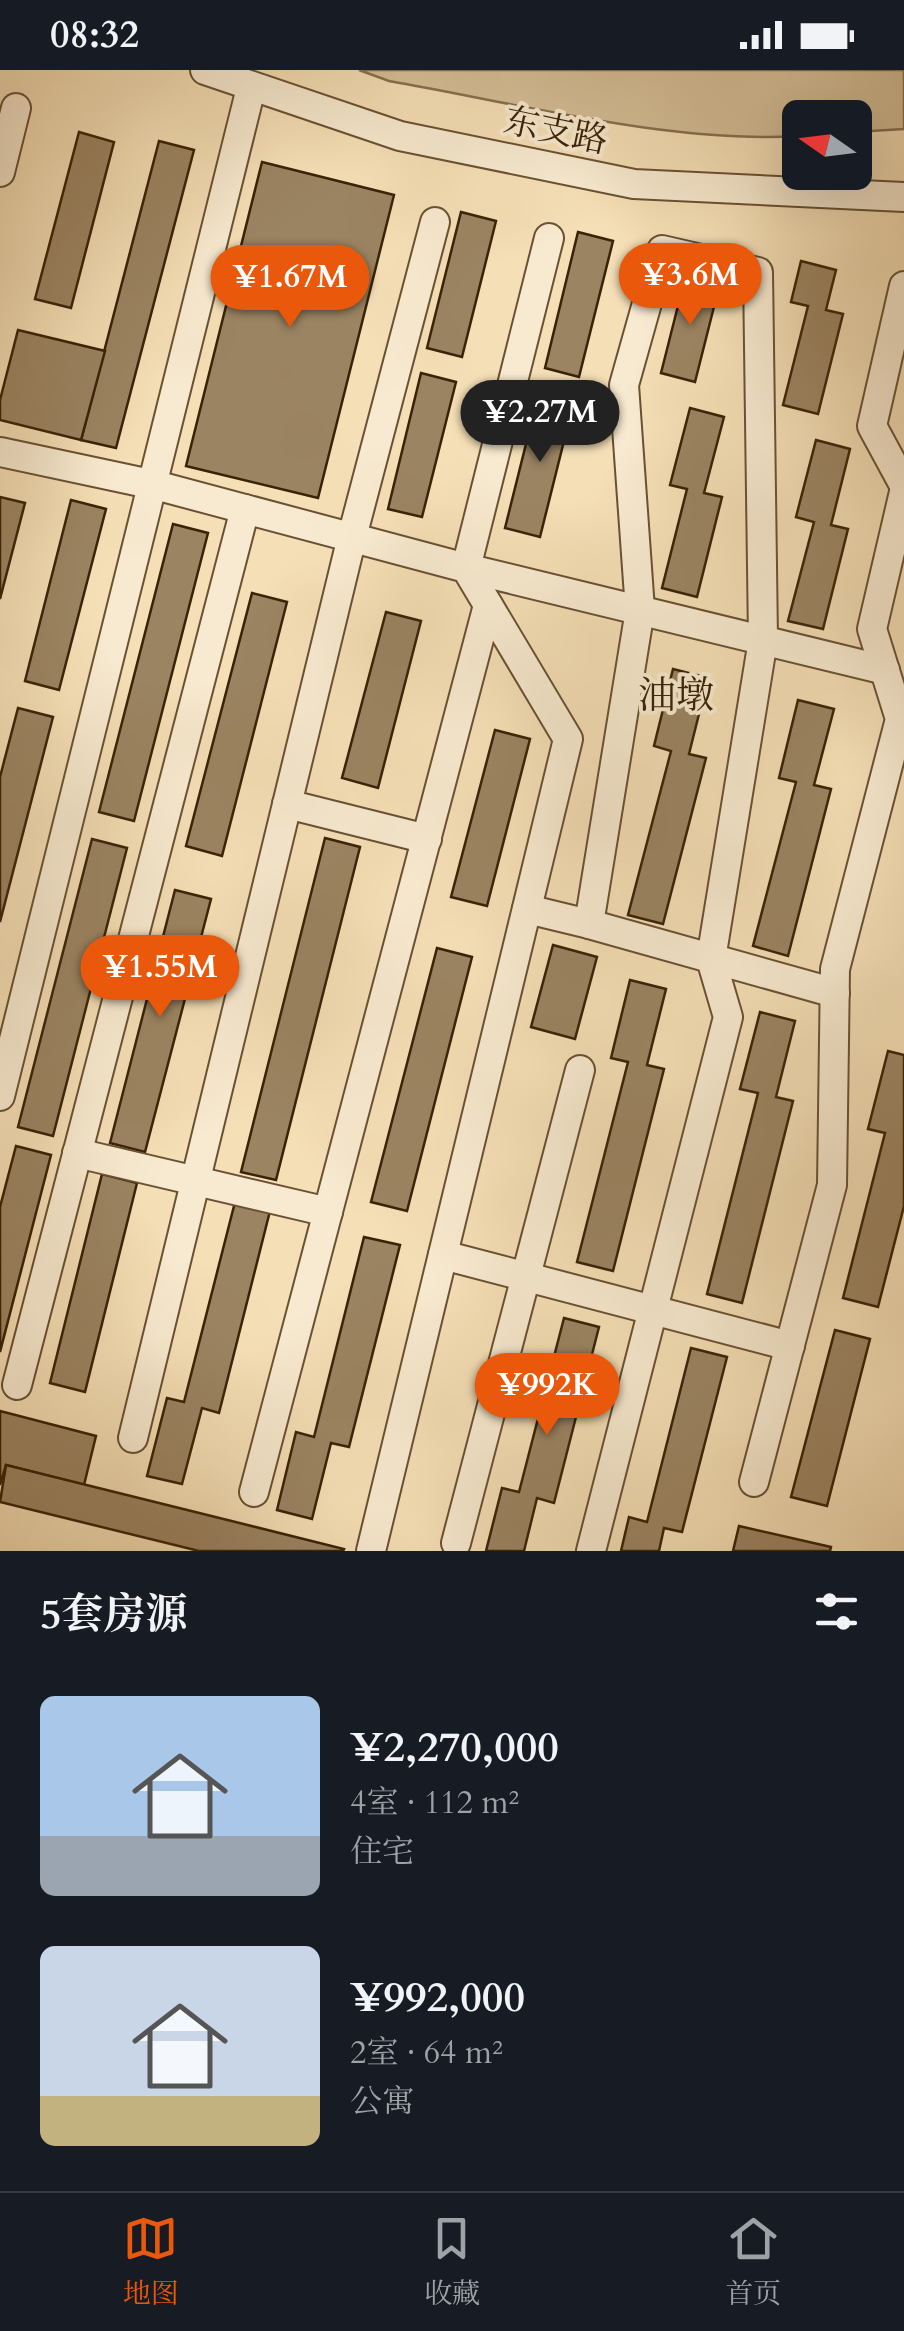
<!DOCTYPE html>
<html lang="zh">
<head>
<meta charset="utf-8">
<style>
  body { margin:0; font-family:Cardo,"Noto Serif SC",serif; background:#20242c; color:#f1f3f6; height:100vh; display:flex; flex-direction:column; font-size:38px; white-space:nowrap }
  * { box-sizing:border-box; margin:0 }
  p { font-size:32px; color:#9ea1a6 }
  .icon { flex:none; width:55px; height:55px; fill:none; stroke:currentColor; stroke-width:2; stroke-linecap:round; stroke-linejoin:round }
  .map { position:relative; height:1481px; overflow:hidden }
  .details { display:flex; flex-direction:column; background:#171b24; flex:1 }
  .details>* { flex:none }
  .needle { width:65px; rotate:284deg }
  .fabs { position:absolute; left:782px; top:30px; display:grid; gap:20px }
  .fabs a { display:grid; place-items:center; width:90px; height:90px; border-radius:15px; background:#171b24; box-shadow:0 10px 40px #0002; font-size:50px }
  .price { position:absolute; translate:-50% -85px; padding:0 22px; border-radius:35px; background:#ea580c; color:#fff; font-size:32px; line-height:65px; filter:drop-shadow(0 2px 5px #0008) }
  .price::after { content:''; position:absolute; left:50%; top:60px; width:30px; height:22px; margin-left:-15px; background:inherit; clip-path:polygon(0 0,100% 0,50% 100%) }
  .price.selected { background:#222; color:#fff }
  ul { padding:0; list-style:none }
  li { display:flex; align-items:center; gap:30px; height:250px; padding:0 40px }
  li span { display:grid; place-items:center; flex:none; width:280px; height:200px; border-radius:15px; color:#555 }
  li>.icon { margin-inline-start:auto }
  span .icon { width:120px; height:120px; fill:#fffc; stroke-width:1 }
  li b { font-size:42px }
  h2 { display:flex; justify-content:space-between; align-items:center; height:120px; padding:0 40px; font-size:42px }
  .status { display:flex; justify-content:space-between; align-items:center; height:70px; padding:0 50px; background:#171b24; direction:ltr }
  .status svg { height:28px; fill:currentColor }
  .dock { display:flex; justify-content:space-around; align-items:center; height:140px; border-top:2px solid #363941; background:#171b24; font-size:28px; color:#9ea1a6 }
  .dock a { display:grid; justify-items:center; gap:5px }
  .dock .selected { color:#ea580c }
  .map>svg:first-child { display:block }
  .green { fill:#d5bf98; stroke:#887050; stroke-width:2.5 }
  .building { fill:#9b8462; stroke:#3a2207; stroke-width:2.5 }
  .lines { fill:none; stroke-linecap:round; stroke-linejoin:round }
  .minor-casing { stroke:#695133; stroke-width:32 }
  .minor { stroke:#f8ead0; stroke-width:28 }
  .labels { text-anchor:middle; stroke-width:8; stroke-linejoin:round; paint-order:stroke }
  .street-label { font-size:35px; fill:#3a2207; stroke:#f8ead0 }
  .neighbourhood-label { font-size:38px; fill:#3a2207; stroke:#f8ead0 }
</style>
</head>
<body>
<div class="status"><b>08:32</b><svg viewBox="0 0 49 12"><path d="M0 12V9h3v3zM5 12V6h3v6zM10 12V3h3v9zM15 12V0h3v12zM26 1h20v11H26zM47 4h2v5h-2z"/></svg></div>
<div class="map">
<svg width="904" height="1481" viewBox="0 0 904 1481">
  <rect width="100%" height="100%" fill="#f5dfb6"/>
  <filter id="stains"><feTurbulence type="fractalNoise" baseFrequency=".002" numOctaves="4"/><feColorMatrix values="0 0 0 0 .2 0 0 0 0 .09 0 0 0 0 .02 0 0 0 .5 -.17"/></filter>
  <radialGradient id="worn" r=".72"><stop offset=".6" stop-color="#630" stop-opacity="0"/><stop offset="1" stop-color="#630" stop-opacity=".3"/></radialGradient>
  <!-- green -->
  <path class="green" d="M359,0H904V59L855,62V48H800V66C672,74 516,33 389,11Z"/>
  <!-- building -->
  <g class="building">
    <polygon points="79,62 114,72 71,238 35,229"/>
    <polygon points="159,71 194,80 116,378 81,370"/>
    <polygon points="262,92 394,125 318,428 186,396"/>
    <polygon points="461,142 496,151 462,287 427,278"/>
    <polygon points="578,162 613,171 579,307 545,298"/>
    <polygon points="801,191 836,200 826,240 843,244 818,344 783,335 808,236 791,232"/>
    <polygon points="686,204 720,213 695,312 661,303"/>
    <polygon points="18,260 105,281 81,370 0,350 0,330"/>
    <polygon points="421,303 456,312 422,447 388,439"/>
    <polygon points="539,322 574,331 540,467 505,458"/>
    <polygon points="690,338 724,347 704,423 722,427 697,527 662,518 687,419 670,415"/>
    <polygon points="816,370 850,379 831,455 848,459 823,559 788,551 814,452 796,447"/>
    <polygon points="0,427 25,433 0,529"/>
    <polygon points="71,430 106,439 59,620 25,611"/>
    <polygon points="173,454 208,463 134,751 99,742"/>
    <polygon points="252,523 287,532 222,786 186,776"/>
    <polygon points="386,542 421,551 378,718 342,708"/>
    <polygon points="673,599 708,608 689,684 706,688 663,854 628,845 671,681 654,676"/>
    <polygon points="798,630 834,639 814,715 831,719 788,886 753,876 796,712 779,708"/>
    <polygon points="18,638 53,647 0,852 0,707"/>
    <polygon points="495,660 530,669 487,836 451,827"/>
    <polygon points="325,768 360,777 276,1110 241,1102"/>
    <polygon points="92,769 127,778 53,1066 18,1057"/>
    <polygon points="175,820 211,829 145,1082 110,1073"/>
    <polygon points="553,875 597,887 575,969 531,957"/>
    <polygon points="437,878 472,887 407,1141 371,1132"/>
    <polygon points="630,910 666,919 647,995 664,999 613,1201 577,1192 628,992 611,988"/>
    <polygon points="760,942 795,951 776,1027 793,1031 742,1233 707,1224 758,1023 740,1019"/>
    <polygon points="888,981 904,985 904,1136 878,1237 843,1228 885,1063 868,1059"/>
    <polygon points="16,1076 51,1085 0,1282 0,1137"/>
    <polygon points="102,1104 137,1113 85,1322 50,1313"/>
    <polygon points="235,1132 270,1141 219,1343 202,1338 182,1414 147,1406 167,1328 184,1332"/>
    <polygon points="364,1167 400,1175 349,1377 331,1373 312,1449 277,1440 296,1362 314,1367"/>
    <polygon points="564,1248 599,1257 554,1433 537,1428 524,1481 486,1481 502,1418 519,1422"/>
    <polygon points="835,1260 870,1269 827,1436 791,1427"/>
    <polygon points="691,1278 727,1287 682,1462 664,1458 659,1481 621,1481 629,1447 647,1452"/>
    <polygon points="0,1341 96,1366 84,1415 6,1395 0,1415"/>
    <polygon points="6,1395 344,1479 343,1481 199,1481 0,1432"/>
    <polygon points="739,1456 831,1477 830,1481 733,1481"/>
  </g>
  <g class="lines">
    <!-- minor casing -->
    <g class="minor-casing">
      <g id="minor">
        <polyline points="205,0 400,66 634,114 904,127"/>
        <polyline points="0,102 16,38"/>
        <polyline points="549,168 466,498 885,600"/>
        <polyline points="904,216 872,356 904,415"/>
        <polyline points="0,382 155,415 466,498 568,669 371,1481"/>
        <polyline points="287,734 427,769"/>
        <polyline points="527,839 589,854"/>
        <polyline points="0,1026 251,18"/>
        <polyline points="77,1083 328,1142"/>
        <polyline points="443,1185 790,1276"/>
        <polyline points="17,1315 245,439"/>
        <polyline points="133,1368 352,467 435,152"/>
        <polyline points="754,1412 832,1115 835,899 900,649 872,559 904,422"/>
        <polyline points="254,1422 488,535"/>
        <polyline points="456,1473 580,1000"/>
        <polyline points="591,1481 728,947 711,889 763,570 758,202 662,180 624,315 640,540 589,854 835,923"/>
      </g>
    </g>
    <!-- minor -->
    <use href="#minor" class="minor"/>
  </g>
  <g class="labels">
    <!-- street labels -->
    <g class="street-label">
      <text transform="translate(556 60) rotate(12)" y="12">东支路</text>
    </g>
    <!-- neighbourhood labels -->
    <g class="neighbourhood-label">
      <text x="676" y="638">油墩</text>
    </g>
  </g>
  <rect width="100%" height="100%" filter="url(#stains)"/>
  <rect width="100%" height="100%" fill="url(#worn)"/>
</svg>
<div class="fabs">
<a><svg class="needle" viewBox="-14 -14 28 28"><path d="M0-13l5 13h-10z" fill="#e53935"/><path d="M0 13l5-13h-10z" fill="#9ea1a6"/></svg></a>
</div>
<b class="price" style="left:690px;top:258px">¥3.6M</b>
<b class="price" style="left:290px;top:260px">¥1.67M</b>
<b class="price selected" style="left:540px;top:395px">¥2.27M</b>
<b class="price" style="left:160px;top:950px">¥1.55M</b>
<b class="price" style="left:547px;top:1368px">¥992K</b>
</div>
<section class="details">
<h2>5套房源<svg class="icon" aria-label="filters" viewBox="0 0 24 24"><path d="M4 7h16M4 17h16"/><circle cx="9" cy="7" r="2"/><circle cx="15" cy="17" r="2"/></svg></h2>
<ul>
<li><span style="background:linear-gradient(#a9c7e8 70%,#9aa5b1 0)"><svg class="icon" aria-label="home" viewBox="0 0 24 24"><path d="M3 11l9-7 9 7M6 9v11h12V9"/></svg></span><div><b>¥2,270,000</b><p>4室 · 112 m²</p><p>住宅</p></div></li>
<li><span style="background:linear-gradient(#c9d6e8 75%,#c2b280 0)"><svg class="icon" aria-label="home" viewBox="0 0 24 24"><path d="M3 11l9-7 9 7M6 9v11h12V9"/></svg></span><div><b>¥992,000</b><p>2室 · 64 m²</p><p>公寓</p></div></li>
</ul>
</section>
<nav class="dock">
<a class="selected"><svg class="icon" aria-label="map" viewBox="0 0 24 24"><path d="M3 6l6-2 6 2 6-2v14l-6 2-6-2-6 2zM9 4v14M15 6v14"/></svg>地图</a>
<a><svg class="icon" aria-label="saved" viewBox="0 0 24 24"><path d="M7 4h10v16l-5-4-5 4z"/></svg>收藏</a>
<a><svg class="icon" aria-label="home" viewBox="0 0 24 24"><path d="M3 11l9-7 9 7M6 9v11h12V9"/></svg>首页</a>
</nav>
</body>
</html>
